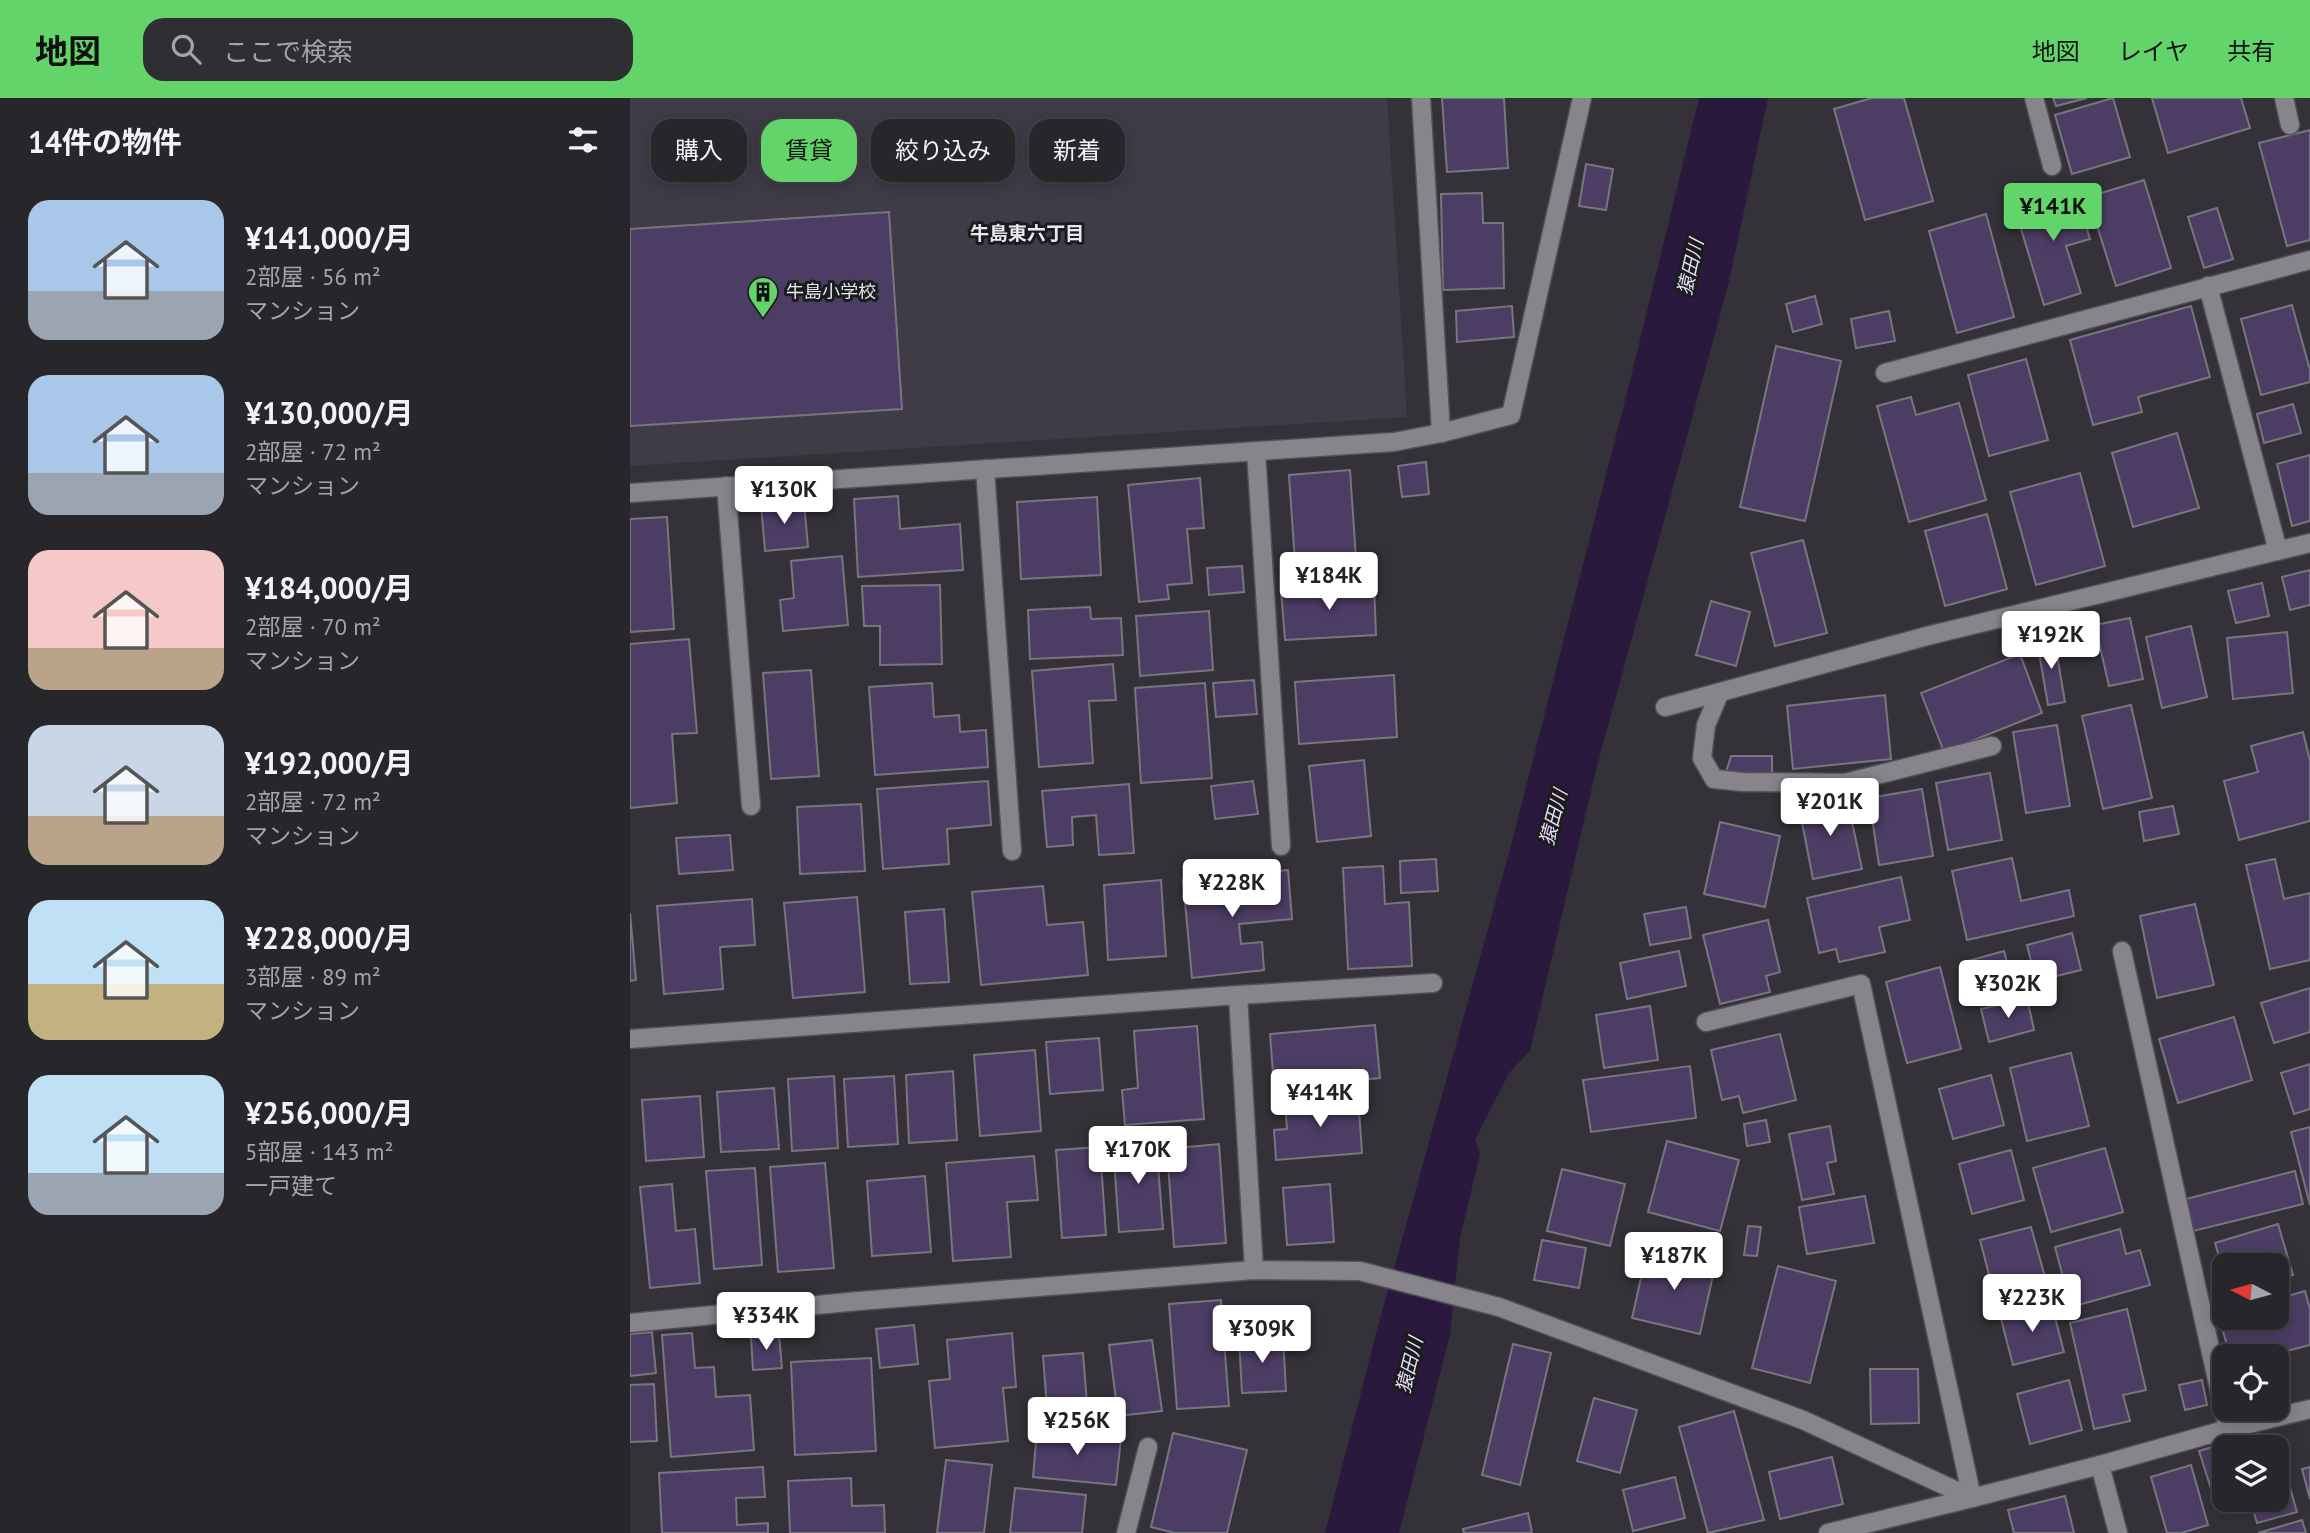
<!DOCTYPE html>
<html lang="ja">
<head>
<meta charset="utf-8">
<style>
  body { margin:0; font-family:"PT Sans","Noto Sans JP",sans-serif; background:#2f2e32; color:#f1f3f6; height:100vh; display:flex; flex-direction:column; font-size:26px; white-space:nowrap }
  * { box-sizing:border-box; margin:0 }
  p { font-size:23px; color:#a4a5a8 }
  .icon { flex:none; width:38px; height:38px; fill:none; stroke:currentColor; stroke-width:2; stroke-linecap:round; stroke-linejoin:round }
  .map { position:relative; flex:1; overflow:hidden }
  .drawer { display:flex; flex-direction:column; background:#27262a; width:630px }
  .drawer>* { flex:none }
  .guide { position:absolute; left:21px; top:21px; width:665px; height:63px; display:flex; gap:14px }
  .needle { width:46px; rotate:276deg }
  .controls { position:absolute; left:1582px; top:1155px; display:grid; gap:14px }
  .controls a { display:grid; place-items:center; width:77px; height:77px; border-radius:14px; background:#27262a; box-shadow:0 4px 18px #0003,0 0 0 2px #434347; font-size:35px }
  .price { position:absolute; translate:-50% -60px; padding:0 16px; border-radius:7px; background:#fff; color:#222; font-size:23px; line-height:46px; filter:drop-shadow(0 2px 4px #0008) }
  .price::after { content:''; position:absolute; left:50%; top:42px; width:21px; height:16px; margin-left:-10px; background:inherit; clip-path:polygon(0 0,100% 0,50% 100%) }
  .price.active { background:#62d469; color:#111 }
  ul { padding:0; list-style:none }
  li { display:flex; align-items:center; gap:21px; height:175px; padding:0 28px }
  li span { display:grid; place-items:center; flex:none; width:196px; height:140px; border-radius:21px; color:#555 }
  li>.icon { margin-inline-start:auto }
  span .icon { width:84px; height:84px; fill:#fffc; stroke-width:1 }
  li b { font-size:30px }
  h2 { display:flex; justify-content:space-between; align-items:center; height:84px; padding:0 28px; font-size:30px }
  .chip { padding:0 24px; border-radius:21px; background:#27262a; box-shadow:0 4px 18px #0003,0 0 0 2px #434347; font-size:24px; line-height:63px }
  .chip.active { background:#62d469; color:#111 }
  header { display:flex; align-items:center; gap:42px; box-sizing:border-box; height:98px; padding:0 35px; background:#62d469; color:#111 }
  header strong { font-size:33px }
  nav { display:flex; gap:38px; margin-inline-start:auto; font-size:24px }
  .search { width:490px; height:63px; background:#2f2e32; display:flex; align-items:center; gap:18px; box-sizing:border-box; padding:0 24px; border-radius:21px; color:#a4a5a8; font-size:26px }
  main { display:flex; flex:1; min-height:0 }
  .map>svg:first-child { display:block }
  .built { fill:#3f3b47 }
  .water { fill:#291a3d }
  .building { fill:#4c3d64; stroke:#78767d; stroke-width:2 }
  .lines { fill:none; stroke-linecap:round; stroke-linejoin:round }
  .minor-casing { stroke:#515054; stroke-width:21 }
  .minor { stroke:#87858b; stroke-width:18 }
  .labels { text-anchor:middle; stroke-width:6; stroke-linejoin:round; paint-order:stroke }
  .poi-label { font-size:18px; fill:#e9e8ec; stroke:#1c1b1d; text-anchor:start }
  .neighbourhood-label { font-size:19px; font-weight:bold; fill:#e9e8ec; stroke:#1c1b1d }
  .water-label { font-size:19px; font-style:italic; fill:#e8dffb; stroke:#1c1b1d }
</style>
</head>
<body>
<header>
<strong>地図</strong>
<div class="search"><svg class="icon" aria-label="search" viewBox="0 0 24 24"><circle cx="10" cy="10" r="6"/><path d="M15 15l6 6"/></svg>ここで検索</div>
<nav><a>地図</a><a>レイヤ</a><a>共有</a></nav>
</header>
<main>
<section class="drawer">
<h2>14件の物件<svg class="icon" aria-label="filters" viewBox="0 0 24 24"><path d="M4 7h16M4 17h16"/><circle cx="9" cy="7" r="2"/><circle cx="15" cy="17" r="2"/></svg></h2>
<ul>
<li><span style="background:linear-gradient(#a9c7e8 65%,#9aa5b1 0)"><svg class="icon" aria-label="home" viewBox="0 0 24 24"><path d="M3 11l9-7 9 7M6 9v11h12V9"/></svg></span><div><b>¥141,000/月</b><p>2部屋 · 56 m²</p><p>マンション</p></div></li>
<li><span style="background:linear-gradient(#a9c7e8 70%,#9aa5b1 0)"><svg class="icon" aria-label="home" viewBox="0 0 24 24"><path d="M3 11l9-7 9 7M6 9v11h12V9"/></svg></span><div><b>¥130,000/月</b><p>2部屋 · 72 m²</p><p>マンション</p></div></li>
<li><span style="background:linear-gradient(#f6c9c9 70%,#b9a48a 0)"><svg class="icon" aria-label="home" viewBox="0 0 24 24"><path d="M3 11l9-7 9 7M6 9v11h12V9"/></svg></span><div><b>¥184,000/月</b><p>2部屋 · 70 m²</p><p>マンション</p></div></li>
<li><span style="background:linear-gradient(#c9d6e8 65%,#b9a48a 0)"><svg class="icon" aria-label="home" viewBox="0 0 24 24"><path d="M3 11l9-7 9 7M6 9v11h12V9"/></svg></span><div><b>¥192,000/月</b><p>2部屋 · 72 m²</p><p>マンション</p></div></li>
<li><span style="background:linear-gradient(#bfe0f5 60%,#c2b280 0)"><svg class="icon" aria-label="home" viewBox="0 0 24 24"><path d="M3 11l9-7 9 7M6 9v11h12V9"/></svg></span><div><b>¥228,000/月</b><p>3部屋 · 89 m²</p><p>マンション</p></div></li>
<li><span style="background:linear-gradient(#bfe0f5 70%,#9aa5b1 0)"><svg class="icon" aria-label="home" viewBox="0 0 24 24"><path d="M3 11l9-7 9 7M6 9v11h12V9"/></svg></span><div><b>¥256,000/月</b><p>5部屋 · 143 m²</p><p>一戸建て</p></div></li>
</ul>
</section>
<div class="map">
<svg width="1680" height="1435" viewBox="0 0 1680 1435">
  <rect width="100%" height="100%" fill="#343238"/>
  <!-- built -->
  <polygon class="built" points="0,0 757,0 777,319 0,368"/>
  <!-- water -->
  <polygon class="water" points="1069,0 1138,0 1098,188 966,672 900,953 879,975 845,1042 850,1056 830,1140 820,1237 769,1435 695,1435 747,1232 879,755 997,295"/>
  <!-- building -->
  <g class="building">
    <polygon points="812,0 874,0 878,70 817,74"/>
    <polygon points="1242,0 1274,0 1303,103 1235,122 1204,11"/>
    <polygon points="1423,0 1457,0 1426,8"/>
    <polygon points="1483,0 1500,59 1442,76 1425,17"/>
    <polygon points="1522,0 1611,0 1620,30 1538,55"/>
    <polygon points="1680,32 1680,142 1657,148 1629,45"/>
    <polygon points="956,66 983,71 976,112 949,108"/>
    <polygon points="1514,82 1541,170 1486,188 1458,99"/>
    <polygon points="1445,92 1460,141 1436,148 1451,195 1414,207 1385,111"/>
    <polygon points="852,95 853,125 873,125 874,190 813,192 811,96"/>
    <polygon points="1587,110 1603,161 1574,170 1558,119"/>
    <polygon points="259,114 272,311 0,328 0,131"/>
    <polygon points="1356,116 1384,219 1327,235 1299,133"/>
    <polygon points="1185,198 1192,226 1163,234 1156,206"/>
    <polygon points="1662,207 1680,272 1680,284 1631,297 1611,221"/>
    <polygon points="882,208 884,239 827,244 826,213"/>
    <polygon points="1561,208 1580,279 1508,299 1512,314 1463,327 1440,242"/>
    <polygon points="1259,213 1265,243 1226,250 1221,221"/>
    <polygon points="1146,248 1211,263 1175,423 1110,409"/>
    <polygon points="1396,261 1418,342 1359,358 1338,277"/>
    <polygon points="1281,299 1286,317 1329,305 1356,402 1279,424 1247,308"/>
    <polygon points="1663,306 1671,335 1634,345 1627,316"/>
    <polygon points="1547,335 1569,410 1503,429 1482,355"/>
    <polygon points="1680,357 1680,423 1662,428 1647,366"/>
    <polygon points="796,364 799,396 772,399 768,368"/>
    <polygon points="720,372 726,461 665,465 659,377"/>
    <polygon points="1450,375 1475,468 1406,487 1380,394"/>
    <polygon points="570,380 574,430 557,431 562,485 537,487 539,501 509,504 498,387"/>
    <polygon points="268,398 270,431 330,426 333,472 228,479 224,401"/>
    <polygon points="467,399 471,477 391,481 387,404"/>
    <polygon points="174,404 178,449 135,453 131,407"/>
    <polygon points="1357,416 1377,491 1315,508 1295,433"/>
    <polygon points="37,419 44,531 0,534 0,421"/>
    <polygon points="1173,442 1197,535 1145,548 1121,455"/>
    <polygon points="212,458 218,527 153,533 150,502 164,500 161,463"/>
    <polygon points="612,468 614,494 579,497 577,470"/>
    <polygon points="1680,472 1680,507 1660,512 1652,479"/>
    <polygon points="1632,485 1639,518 1606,525 1598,493"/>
    <polygon points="744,486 746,537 655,542 651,492"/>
    <polygon points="310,487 312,566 250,567 250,528 234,528 232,488"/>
    <polygon points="1081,503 1120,514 1106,568 1066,557"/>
    <polygon points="460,509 461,521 491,520 493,557 400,561 398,512"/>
    <polygon points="579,513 583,572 510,578 506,518"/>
    <polygon points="1500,520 1513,581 1479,588 1465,527"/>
    <polygon points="1561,528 1577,599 1532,610 1516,539"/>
    <polygon points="1657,534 1663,595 1603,601 1597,540"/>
    <polygon points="1424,539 1435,604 1418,607 1407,543"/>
    <polygon points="59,541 67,635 42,636 47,705 0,710 0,546"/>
    <polygon points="1390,556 1412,615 1314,654 1291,595"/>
    <polygon points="483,566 486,602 459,603 463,665 409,669 402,573"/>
    <polygon points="181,572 189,678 141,681 133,575"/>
    <polygon points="764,577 767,639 669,646 665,584"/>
    <polygon points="624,582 627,616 586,619 583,585"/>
    <polygon points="302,585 304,619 329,617 330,634 356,632 358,669 245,677 239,589"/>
    <polygon points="575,585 582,680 511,685 505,590"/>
    <polygon points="1255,597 1261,661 1163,671 1157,608"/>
    <polygon points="1501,607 1522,700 1473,711 1452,618"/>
    <polygon points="1427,627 1440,708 1396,715 1383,634"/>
    <polygon points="1673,634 1680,663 1680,723 1609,742 1594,683 1628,674 1621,648"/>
    <polygon points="1101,658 1142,658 1142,676 1096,674"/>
    <polygon points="734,662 741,738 687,744 679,668"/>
    <polygon points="1360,675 1372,742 1318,752 1306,685"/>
    <polygon points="358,683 361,727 317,731 319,766 253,771 247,691"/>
    <polygon points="623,683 628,716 585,721 581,688"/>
    <polygon points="499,686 504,755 469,757 466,717 442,719 443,747 417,749 412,693"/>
    <polygon points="1292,691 1303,758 1249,767 1239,700"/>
    <polygon points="1217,700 1232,771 1183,781 1169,709"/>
    <polygon points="231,706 235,773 170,776 167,709"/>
    <polygon points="1543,708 1549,736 1514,743 1509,714"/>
    <polygon points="1090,724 1150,738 1135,809 1074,796"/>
    <polygon points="100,737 103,772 49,776 46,740"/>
    <polygon points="1382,760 1391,803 1439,792 1444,818 1337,842 1322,773"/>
    <polygon points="806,761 808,793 771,795 770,763"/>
    <polygon points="1645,761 1654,801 1680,795 1680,862 1640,871 1616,767"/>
    <polygon points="753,768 755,806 779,804 782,868 718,871 713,770"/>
    <polygon points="658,772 662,821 609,826 611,846 632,844 634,872 562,880 553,782"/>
    <polygon points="1271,779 1280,822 1249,829 1255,854 1209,864 1206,851 1189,855 1177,800"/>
    <polygon points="531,782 536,858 478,862 474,787"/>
    <polygon points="413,788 417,827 453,824 458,877 351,887 342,794"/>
    <polygon points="227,799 235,894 163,900 154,805"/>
    <polygon points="122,801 125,847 90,849 93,891 34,896 27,808"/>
    <polygon points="1565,806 1584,887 1527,900 1510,818"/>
    <polygon points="1056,809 1061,840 1020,847 1014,816"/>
    <polygon points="314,811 319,884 280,886 275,814"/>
    <polygon points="0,815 6,882 0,883"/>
    <polygon points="1138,822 1150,874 1136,878 1140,894 1090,906 1073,837"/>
    <polygon points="1442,835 1451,872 1406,883 1397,847"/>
    <polygon points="1049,853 1056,888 997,901 990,865"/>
    <polygon points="1374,853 1384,890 1340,901 1331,865"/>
    <polygon points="1310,869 1331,951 1277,965 1256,884"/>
    <polygon points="1680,890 1680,934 1644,945 1631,905"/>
    <polygon points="1397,900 1404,932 1359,944 1351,911"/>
    <polygon points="1020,908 1028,962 974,970 966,917"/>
    <polygon points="1604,919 1622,982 1548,1005 1529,941"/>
    <polygon points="745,927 750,980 644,990 640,936"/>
    <polygon points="567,928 574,1021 495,1027 492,992 508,990 504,933"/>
    <polygon points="1150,936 1166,1002 1113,1015 1109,998 1092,1002 1081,952"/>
    <polygon points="469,940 473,992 420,996 416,944"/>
    <polygon points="405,952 411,1033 350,1038 344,957"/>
    <polygon points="1441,955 1459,1028 1397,1043 1380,970"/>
    <polygon points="1680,966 1680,1011 1664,1016 1651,975"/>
    <polygon points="1060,968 1066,1020 961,1034 953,982"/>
    <polygon points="323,973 327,1042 279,1045 276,977"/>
    <polygon points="1361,977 1374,1027 1323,1041 1309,991"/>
    <polygon points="204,978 208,1050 162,1053 158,981"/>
    <polygon points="264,978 268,1046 218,1049 214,981"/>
    <polygon points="144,990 149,1051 91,1054 87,994"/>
    <polygon points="70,998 74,1059 16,1063 12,1002"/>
    <polygon points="728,998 732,1055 646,1062 644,1032 657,1031 655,1004"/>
    <polygon points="1136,1022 1140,1044 1117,1048 1114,1026"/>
    <polygon points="1200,1028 1206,1063 1197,1065 1204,1096 1172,1102 1159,1036"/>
    <polygon points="1680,1029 1680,1107 1661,1034"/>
    <polygon points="526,1042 533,1131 489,1134 483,1046"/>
    <polygon points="1037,1043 1109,1062 1090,1133 1018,1114"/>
    <polygon points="589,1046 596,1145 544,1149 537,1051"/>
    <polygon points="470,1049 476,1137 432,1140 426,1052"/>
    <polygon points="1475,1050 1493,1114 1421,1134 1403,1070"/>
    <polygon points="1381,1052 1394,1102 1342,1116 1329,1066"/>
    <polygon points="404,1058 408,1102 377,1104 381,1159 323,1163 316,1065"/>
    <polygon points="195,1065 204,1170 148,1174 140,1069"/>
    <polygon points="125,1070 132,1167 84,1171 76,1073"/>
    <polygon points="932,1071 995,1086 980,1148 917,1133"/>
    <polygon points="1665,1073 1673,1106 1563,1133 1556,1101"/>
    <polygon points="295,1078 301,1154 242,1158 237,1083"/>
    <polygon points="42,1086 46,1133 65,1131 70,1185 20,1190 10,1089"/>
    <polygon points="700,1086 704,1144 657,1147 653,1090"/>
    <polygon points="1235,1098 1244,1145 1177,1156 1169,1109"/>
    <polygon points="1648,1126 1663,1177 1647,1182 1647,1167 1594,1167 1594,1176 1585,1145"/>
    <polygon points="1118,1128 1131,1129 1127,1158 1114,1157"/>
    <polygon points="1401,1129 1415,1179 1363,1192 1350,1142"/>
    <polygon points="1490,1131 1496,1156 1510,1152 1520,1187 1441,1209 1425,1149"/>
    <polygon points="912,1142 956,1150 949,1190 904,1182"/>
    <polygon points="1017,1153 1085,1168 1070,1236 1002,1220"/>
    <polygon points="1148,1168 1206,1183 1180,1285 1122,1270"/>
    <polygon points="1675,1193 1680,1211 1680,1247 1638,1258 1600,1258 1588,1216 1594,1214 1594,1220 1647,1220 1647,1201"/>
    <polygon points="591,1202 599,1308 547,1311 539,1206"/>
    <polygon points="1421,1204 1434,1254 1383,1267 1370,1217"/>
    <polygon points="1497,1211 1516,1292 1493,1297 1500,1323 1464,1331 1440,1225"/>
    <polygon points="284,1227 288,1266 250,1270 246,1231"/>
    <polygon points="22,1234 26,1275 0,1278 0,1236"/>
    <polygon points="62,1235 65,1270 84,1269 86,1299 120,1297 124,1352 41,1359 32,1237"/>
    <polygon points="382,1235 386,1289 373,1290 378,1343 305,1350 299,1283 320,1281 317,1242"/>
    <polygon points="149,1236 152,1270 123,1272 121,1239"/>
    <polygon points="653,1239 656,1293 612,1295 609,1241"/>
    <polygon points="522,1242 532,1313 488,1318 479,1247"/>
    <polygon points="883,1246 921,1255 890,1387 852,1377"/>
    <polygon points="453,1255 458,1319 418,1322 413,1258"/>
    <polygon points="241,1260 246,1353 165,1357 161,1264"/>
    <polygon points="1240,1271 1288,1271 1289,1325 1241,1326"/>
    <polygon points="1439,1282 1452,1332 1400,1346 1387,1296"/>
    <polygon points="1572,1282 1577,1307 1555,1312 1549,1287"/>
    <polygon points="24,1286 27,1343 0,1344 0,1287"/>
    <polygon points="964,1300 1007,1312 990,1375 947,1363"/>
    <polygon points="1104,1313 1134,1422 1078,1435 1049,1329"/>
    <polygon points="407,1332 491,1340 486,1387 403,1379"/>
    <polygon points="543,1335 617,1352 597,1435 545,1435 521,1429"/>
    <polygon points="1592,1346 1594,1353 1594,1390 1582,1394 1569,1353"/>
    <polygon points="1649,1351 1667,1414 1627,1425 1620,1402 1647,1402 1647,1352"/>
    <polygon points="1202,1359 1213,1406 1150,1421 1139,1374"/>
    <polygon points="316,1362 362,1367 354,1435 307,1435"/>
    <polygon points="1561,1367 1578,1427 1551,1435 1537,1435 1521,1379"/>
    <polygon points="133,1369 135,1399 106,1400 107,1427 138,1425 138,1435 32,1435 29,1375"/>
    <polygon points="1680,1369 1680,1401 1672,1371"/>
    <polygon points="1045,1379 1055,1420 1003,1433 993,1392"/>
    <polygon points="221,1380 222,1408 254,1407 255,1435 160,1435 158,1383"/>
    <polygon points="385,1390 456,1397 452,1435 380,1435"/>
    <polygon points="1435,1398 1444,1435 1384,1435 1378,1412"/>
    <polygon points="898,1415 902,1435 834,1435 833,1431"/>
    <polygon points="1672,1422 1676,1435 1628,1435"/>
  </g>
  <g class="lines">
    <!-- minor casing -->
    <g class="minor-casing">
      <g id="minor">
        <polyline points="791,0 811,335"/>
        <polyline points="1404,0 1422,68"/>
        <polyline points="1654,0 1660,27"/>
        <polyline points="1578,188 1648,453"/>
        <polyline points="1255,275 1680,162"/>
        <polyline points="626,353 651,748"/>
        <polyline points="355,371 382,753"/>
        <polyline points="96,388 121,708"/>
        <polyline points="0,395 764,344 811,335 881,317 952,0"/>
        <polyline points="1090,594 1076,627 1072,660 1084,681 1113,684 1215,685 1362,648"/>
        <polyline points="1035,609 1297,538 1680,445"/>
        <polyline points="1492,853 1598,1331"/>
        <polyline points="608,897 803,885"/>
        <polyline points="1076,924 1231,886 1342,1400 1198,1435"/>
        <polyline points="0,941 608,897 624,1172"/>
        <polyline points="0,1225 229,1203 624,1172 730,1173 869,1209 1173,1322 1342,1400 1470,1367 1598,1331 1680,1311"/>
        <polyline points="1470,1367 1488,1435"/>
        <polyline points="496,1435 518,1349"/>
      </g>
    </g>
    <!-- minor -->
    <use href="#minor" class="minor"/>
  </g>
  <!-- icons -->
  <defs>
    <g id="building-pin" transform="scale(1.575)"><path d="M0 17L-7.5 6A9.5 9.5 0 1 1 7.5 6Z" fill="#62d469" stroke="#1c1b1d"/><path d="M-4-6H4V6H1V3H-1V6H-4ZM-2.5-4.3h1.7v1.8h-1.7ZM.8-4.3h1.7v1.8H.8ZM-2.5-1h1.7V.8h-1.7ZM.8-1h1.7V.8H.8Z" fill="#111"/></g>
  </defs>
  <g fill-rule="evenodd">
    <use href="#building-pin" x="133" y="194"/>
  </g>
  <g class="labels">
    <!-- poi labels -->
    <g class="poi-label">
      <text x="156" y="200">牛島小学校</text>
    </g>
    <!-- neighbourhood labels -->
    <g class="neighbourhood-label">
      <text x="397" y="142">牛島東六丁目</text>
    </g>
    <!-- water labels -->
    <g class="water-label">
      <text transform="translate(1060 169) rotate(-77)" y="7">猿田川</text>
      <text transform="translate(923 719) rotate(-75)" y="7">猿田川</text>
      <text transform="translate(779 1267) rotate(-76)" y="7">猿田川</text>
    </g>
  </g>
</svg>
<div class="controls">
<a><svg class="needle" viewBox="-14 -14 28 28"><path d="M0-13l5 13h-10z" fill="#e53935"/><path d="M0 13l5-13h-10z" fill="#a4a5a8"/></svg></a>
<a><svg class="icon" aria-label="locate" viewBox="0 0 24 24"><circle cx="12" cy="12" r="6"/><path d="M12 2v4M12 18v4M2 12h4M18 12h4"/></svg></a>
<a><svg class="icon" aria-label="layers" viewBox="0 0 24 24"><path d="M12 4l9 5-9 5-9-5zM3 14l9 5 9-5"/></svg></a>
</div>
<b class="price active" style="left:1423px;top:145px">¥141K</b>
<b class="price" style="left:154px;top:428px">¥130K</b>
<b class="price" style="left:699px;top:514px">¥184K</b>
<b class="price" style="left:1421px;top:573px">¥192K</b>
<b class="price" style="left:1200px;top:740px">¥201K</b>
<b class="price" style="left:602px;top:821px">¥228K</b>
<b class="price" style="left:1378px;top:922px">¥302K</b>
<b class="price" style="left:690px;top:1031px">¥414K</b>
<b class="price" style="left:508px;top:1088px">¥170K</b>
<b class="price" style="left:1044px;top:1194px">¥187K</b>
<b class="price" style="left:1402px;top:1236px">¥223K</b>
<b class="price" style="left:136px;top:1254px">¥334K</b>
<b class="price" style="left:632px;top:1267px">¥309K</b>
<b class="price" style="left:447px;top:1359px">¥256K</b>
<div class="guide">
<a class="chip">購入</a>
<a class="chip active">賃貸</a>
<a class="chip">絞り込み</a>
<a class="chip">新着</a>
</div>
</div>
</main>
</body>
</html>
